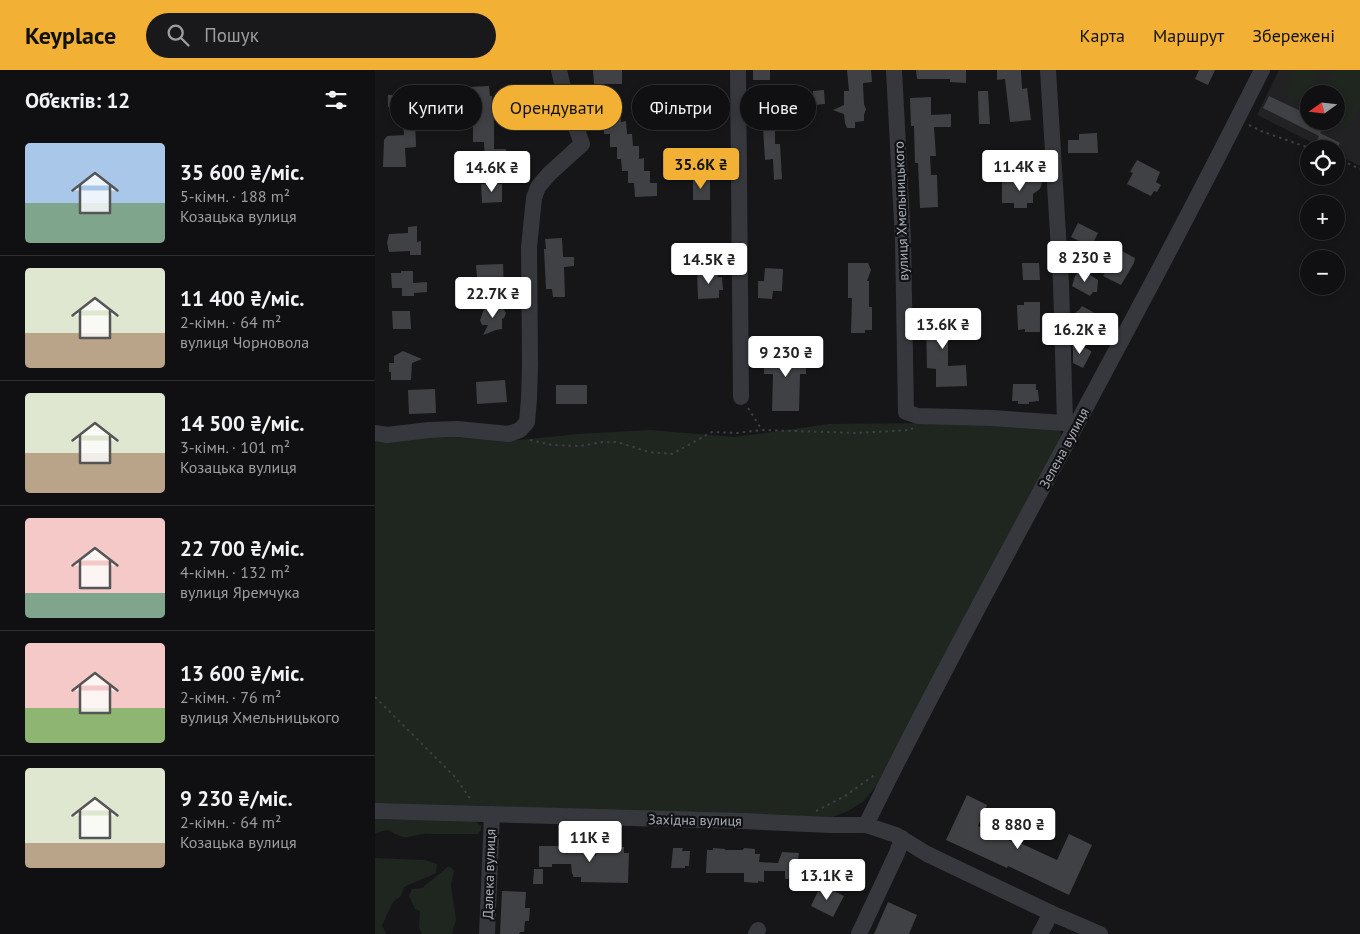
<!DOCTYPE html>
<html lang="uk">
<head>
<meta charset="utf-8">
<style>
  body { margin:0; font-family:"PT Sans",sans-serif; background:#19191b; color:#f1f3f6; height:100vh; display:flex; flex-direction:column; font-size:19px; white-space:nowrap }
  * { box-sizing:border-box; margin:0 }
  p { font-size:16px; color:#9c9d9f }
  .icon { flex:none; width:28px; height:28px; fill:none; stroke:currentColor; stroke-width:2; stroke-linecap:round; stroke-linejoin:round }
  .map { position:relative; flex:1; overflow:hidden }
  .details { display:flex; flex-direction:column; background:#101012; width:375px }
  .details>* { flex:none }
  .hud { position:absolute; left:15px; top:15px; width:475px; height:45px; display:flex; gap:10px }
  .needle { width:32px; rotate:255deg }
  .fabs { position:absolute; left:925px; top:15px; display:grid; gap:10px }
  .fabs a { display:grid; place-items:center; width:45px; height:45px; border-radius:50%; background:#101012; box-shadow:0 2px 8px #0003,0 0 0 1px #303032; font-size:25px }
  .price { position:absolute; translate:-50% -42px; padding:0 11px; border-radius:5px; background:#fff; color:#222; font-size:16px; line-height:32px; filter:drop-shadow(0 1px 2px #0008) }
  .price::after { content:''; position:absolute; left:50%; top:30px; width:15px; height:11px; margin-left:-8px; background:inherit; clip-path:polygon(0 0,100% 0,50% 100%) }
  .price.current { background:#f2b134; color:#111 }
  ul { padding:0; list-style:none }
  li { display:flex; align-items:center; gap:15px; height:125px; padding:0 25px }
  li+li { border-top:1px solid #303032 }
  li span { display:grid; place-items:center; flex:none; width:140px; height:100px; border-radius:5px; color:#555 }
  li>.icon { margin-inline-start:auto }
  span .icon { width:60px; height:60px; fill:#fffc; stroke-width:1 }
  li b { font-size:21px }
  h2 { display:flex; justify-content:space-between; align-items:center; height:60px; padding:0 25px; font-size:21px }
  .chip { padding:0 18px; border-radius:22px; background:#101012; box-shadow:0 2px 8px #0003,0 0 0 1px #303032; font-size:18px; line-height:45px }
  .chip.current { background:#f2b134; color:#111 }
  header { display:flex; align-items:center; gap:30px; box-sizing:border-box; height:70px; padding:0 25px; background:#f2b134; color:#111 }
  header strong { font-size:24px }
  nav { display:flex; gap:28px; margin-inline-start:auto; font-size:18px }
  .search { width:350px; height:45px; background:#19191b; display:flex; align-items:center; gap:12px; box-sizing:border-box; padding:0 18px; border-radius:28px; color:#9c9d9f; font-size:19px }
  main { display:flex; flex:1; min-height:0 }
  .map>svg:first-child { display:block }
  .built { fill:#222225; fill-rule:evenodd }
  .green { fill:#1e261f }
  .building { fill:#404145 }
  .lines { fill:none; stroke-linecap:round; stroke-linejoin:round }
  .path { stroke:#3d3f44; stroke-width:2; stroke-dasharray:2.5 4; stroke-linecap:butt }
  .minor { stroke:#37383d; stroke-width:16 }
  .labels { text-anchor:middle; stroke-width:4.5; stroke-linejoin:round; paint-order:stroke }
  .street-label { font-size:14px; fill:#a8adb8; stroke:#111113 }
</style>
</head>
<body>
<header>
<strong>Keyplace</strong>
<div class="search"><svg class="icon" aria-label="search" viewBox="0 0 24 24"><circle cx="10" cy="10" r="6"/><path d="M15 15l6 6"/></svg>Пошук</div>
<nav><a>Карта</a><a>Маршрут</a><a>Збережені</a></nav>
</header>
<main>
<section class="details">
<h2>Об’єктів: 12<svg class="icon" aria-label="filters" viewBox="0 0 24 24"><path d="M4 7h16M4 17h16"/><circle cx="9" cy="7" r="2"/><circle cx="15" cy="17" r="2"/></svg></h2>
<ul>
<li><span style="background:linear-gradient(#a9c7e8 60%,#7fa58c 0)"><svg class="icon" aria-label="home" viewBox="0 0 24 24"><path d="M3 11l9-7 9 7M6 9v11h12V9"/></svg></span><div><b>35 600 ₴/міс.</b><p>5-кімн. · 188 m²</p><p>Козацька вулиця</p></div></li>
<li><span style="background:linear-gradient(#dfe7d0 65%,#b9a48a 0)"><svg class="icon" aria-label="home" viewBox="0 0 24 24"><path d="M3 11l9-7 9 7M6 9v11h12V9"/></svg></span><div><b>11 400 ₴/міс.</b><p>2-кімн. · 64 m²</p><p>вулиця Чорновола</p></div></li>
<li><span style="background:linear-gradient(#dfe7d0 60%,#b9a48a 0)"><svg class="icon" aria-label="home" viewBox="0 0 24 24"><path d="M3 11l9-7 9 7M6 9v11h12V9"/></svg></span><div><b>14 500 ₴/міс.</b><p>3-кімн. · 101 m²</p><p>Козацька вулиця</p></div></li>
<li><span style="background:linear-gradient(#f6c9c9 75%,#7fa58c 0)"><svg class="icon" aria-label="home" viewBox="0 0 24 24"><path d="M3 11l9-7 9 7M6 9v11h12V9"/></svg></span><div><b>22 700 ₴/міс.</b><p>4-кімн. · 132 m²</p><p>вулиця Яремчука</p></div></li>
<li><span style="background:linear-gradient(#f6c9c9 65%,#8fb573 0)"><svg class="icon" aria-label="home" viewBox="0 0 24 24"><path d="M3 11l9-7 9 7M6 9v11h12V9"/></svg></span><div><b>13 600 ₴/міс.</b><p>2-кімн. · 76 m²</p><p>вулиця Хмельницького</p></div></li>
<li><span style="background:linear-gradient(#dfe7d0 75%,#b9a48a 0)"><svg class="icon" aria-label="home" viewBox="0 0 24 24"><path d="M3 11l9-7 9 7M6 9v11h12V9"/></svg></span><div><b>9 230 ₴/міс.</b><p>2-кімн. · 64 m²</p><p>Козацька вулиця</p></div></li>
</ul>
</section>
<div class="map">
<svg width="985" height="864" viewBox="0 0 985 864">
  <rect width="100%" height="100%" fill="#161618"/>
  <!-- built -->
  <path class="built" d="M904,0H985V96L961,84V79H950L882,45ZM934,24H961V51H934Z"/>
  <!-- green -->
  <g class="green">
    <path d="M918,0H945L935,21L922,32L913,29C912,18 913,10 918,0Z"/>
    <polygon points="961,0 985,0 985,36 973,56 962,56 954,51 961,51 961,24 949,24 948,13"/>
    <polygon points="559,353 685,357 686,367 507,709 488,732 473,741 457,747 0,735 0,368 92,368 135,371 202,364 275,360 359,367 454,354"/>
    <path d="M89,747L97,748L106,756V760L103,764H54C43,763 37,768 28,767C23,766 17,762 13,760L0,763V749L34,750Z"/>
    <polygon points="0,788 50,790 62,794 61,803 29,817 26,826 18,832 7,855 11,864 0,864"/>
    <polygon points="74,796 79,801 76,815 81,850 77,864 47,864 44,858 45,841 40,839 34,826 37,819 47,818"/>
  </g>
  <!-- building -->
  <g class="building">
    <polygon points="218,0 247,0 247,14 219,14"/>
    <rect x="378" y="0" width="17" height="10"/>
    <polygon points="472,0 496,0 497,12 488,13 488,15 489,34 491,39 489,45 489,51 480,52 480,58 472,58 470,53 469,44 458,40 469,35 469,21 474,21"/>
    <polygon points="541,0 591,0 591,13 575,12 575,9 542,9"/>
    <polygon points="622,0 646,0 647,19 652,18 656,50 635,52 630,9 622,10"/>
    <polygon points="824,0 840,0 833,15 820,9"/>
    <polygon points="114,16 115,26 117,26 117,44 119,44 119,79 131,79 132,96 110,97 109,72 98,72 98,50 75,50 75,46 68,46 68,27 77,27 77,41 94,41 94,17"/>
    <polygon points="449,20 450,34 439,35 438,21"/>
    <polygon points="603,21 613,21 615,54 604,54"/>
    <polygon points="13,25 65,25 64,35 42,35 42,47 40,47 41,77 30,78 31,97 8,97 9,70 12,66 29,65 28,47 21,47 21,37 13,37"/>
    <polygon points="318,26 342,26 341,45 318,45"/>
    <polygon points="894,26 934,45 934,51 951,51 945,63 965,73 961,81 961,79 955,79 941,72 944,66 888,38"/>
    <polygon points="556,27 556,45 576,44 576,57 559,57 561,86 555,86 556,105 562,105 563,137 545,138 543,93 540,93 539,56 536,56 535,28"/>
    <polygon points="379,36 398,36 398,46 400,46 400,74 405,74 407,109 399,110 398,89 390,90 388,58 380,58 380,52 377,52 377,41 379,41"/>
    <polygon points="246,39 246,52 251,51 252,64 257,64 258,76 264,76 264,89 269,88 269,101 275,101 275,113 282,113 282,126 260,127 259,113 253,113 253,101 247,101 246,89 242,89 242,77 235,77 235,64 229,64 229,52 224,52 224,40"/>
    <polygon points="722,63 723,83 693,83 693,70 704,70 704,64"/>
    <polygon points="762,90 785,102 781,112 786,115 782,122 779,121 776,126 752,114 758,103 755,102"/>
    <polygon points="658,106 664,108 667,113 665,119 658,124 658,133 652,133 652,138 639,138 639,133 627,133 627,112 633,112 639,108 650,114 655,107"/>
    <rect x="318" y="110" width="17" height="20"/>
    <polygon points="106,114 127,114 127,132 107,133"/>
    <polygon points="703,153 723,163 716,177 696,167"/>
    <polygon points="42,156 42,172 46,171 46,185 35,185 35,181 14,182 12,173 14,164 33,163 33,157"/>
    <polygon points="187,168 188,187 199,187 199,196 189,197 190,227 178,227 177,219 171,219 169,179 171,179 170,169"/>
    <polygon points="743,179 760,188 759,193 746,215 728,206 740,184 741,184"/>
    <polygon points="473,193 493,193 496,200 492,211 494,211 494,237 497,237 497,260 490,260 490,263 476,263 477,228 473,228"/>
    <polygon points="647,193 664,193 665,210 648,210"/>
    <polygon points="128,194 129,219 103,220 101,195"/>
    <polygon points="390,198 408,199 407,221 398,221 397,229 383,228 383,211 389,211"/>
    <polygon points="706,199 723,210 722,222 718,222 715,226 697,216 700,206"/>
    <polygon points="26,201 38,201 38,213 52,212 52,222 39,223 39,226 27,226 27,218 17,218 16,203 26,203"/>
    <polygon points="342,201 343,207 347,207 348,220 344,220 344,228 323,229 322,202"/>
    <polygon points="649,232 665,232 665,262 650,262 650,259 643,260 642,235 649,235"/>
    <polygon points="707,236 725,246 722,252 724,255 716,261 699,252 700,243 705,239"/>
    <polygon points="121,238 128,238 131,243 129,248 127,249 127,259 121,260 108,265 113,255 107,255 105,250 109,239"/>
    <polygon points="556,239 575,239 579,245 579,250 577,252 577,262 573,263 573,296 591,295 592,316 561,317 561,299 552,298 551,252 552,247 557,247"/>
    <polygon points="17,241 35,241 36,259 18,259"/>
    <polygon points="700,272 716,281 716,283 708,298 698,293 698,276"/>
    <polygon points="28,281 47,289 37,293 36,310 16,310 16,302 14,302 14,293 19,293 19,286"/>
    <polygon points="389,281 431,281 431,304 425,304 424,341 397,341 398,304 389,304"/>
    <polygon points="130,310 132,332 102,334 101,312"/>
    <polygon points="638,314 661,314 661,320 663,320 664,331 654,332 654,334 643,334 643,331 637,331"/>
    <rect x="181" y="315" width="31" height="19"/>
    <polygon points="60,319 61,343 34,344 33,320"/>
    <polygon points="592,725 612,735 603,756 642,774 643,772 682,790 694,764 717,775 694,825 633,796 632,798 571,770"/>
    <polygon points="164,776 191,776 191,784 205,779 209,779 221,786 221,777 249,777 249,783 254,783 253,813 206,812 206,807 198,807 198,804 197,804 196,794 177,794 177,797 164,797"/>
    <polygon points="298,778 308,778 307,781 315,781 314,796 310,796 310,798 296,798"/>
    <polygon points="338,778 350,779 350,780 368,780 369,778 380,779 380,784 385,784 384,792 403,793 407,782 424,783 423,789 430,789 428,811 416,811 416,809 410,809 410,801 389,801 389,812 383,811 383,813 369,812 369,803 331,803 332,780 338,780"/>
    <polygon points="159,799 168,799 168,814 158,814"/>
    <polygon points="445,817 453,821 455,819 469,826 458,847 436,836"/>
    <polygon points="127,821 151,822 150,838 155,838 154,851 150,851 149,862 145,862 144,864 125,864"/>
    <polygon points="513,832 542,845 534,864 499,864"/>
  </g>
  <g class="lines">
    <!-- path -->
    <g class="path">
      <polyline points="874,55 886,61 937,79"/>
      <polyline points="961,88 985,99"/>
      <polyline points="373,338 387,360"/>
      <polyline points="155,370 177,375 205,376 228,372 242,372 274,382 297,384 337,362 362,363 387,360 481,363 536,360 538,357"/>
      <polyline points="0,627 81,708 96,730"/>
      <polyline points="441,741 470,726 501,704"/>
    </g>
    <!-- minor -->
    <g class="minor">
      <polyline points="363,0 366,327"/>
      <polyline points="519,0 528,171 531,342 543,346 617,348 690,353"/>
      <polyline points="673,0 686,213 690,353 699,357"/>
      <polyline points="0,363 12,365 54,360 82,359 134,364 145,360 152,352 154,329 155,295 154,177 159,128 163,117 174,104 207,74 190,26 184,0"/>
      <polyline points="0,741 367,751 456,755 491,755 521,765 552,784 676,843 725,864"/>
      <path d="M491,755C539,656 591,560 643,463C726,309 809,156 887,0"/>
      <polyline points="112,864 117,744"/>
      <polyline points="381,864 383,860"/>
      <polyline points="484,864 522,783 527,768"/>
      <polyline points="665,864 676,843"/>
    </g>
  </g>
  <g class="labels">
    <!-- street labels -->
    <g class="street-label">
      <text transform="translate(526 141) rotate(-92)" y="5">вулиця Хмельницького</text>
      <text transform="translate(689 378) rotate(-62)" y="5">Зелена вулиця</text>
      <text transform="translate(320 750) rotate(1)" y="5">Західна вулиця</text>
      <text transform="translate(114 804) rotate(-88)" y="5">Далека вулиця</text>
    </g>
  </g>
</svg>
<div class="fabs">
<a><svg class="needle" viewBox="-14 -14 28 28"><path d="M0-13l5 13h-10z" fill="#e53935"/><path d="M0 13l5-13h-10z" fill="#9c9d9f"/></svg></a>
<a><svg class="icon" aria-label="locate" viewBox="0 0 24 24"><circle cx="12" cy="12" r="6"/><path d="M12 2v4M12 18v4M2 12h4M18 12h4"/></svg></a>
<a>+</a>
<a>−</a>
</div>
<b class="price current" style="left:326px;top:120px">35.6K ₴</b>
<b class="price" style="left:645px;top:122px">11.4K ₴</b>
<b class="price" style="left:117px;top:123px">14.6K ₴</b>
<b class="price" style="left:710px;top:213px">8 230 ₴</b>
<b class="price" style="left:334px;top:215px">14.5K ₴</b>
<b class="price" style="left:118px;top:249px">22.7K ₴</b>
<b class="price" style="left:568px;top:280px">13.6K ₴</b>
<b class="price" style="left:705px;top:285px">16.2K ₴</b>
<b class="price" style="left:411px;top:308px">9 230 ₴</b>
<b class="price" style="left:643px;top:780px">8 880 ₴</b>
<b class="price" style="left:215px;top:793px">11K ₴</b>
<b class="price" style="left:452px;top:831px">13.1K ₴</b>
<div class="hud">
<a class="chip">Купити</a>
<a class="chip current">Орендувати</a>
<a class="chip">Фільтри</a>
<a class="chip">Нове</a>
</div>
</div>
</main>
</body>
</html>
